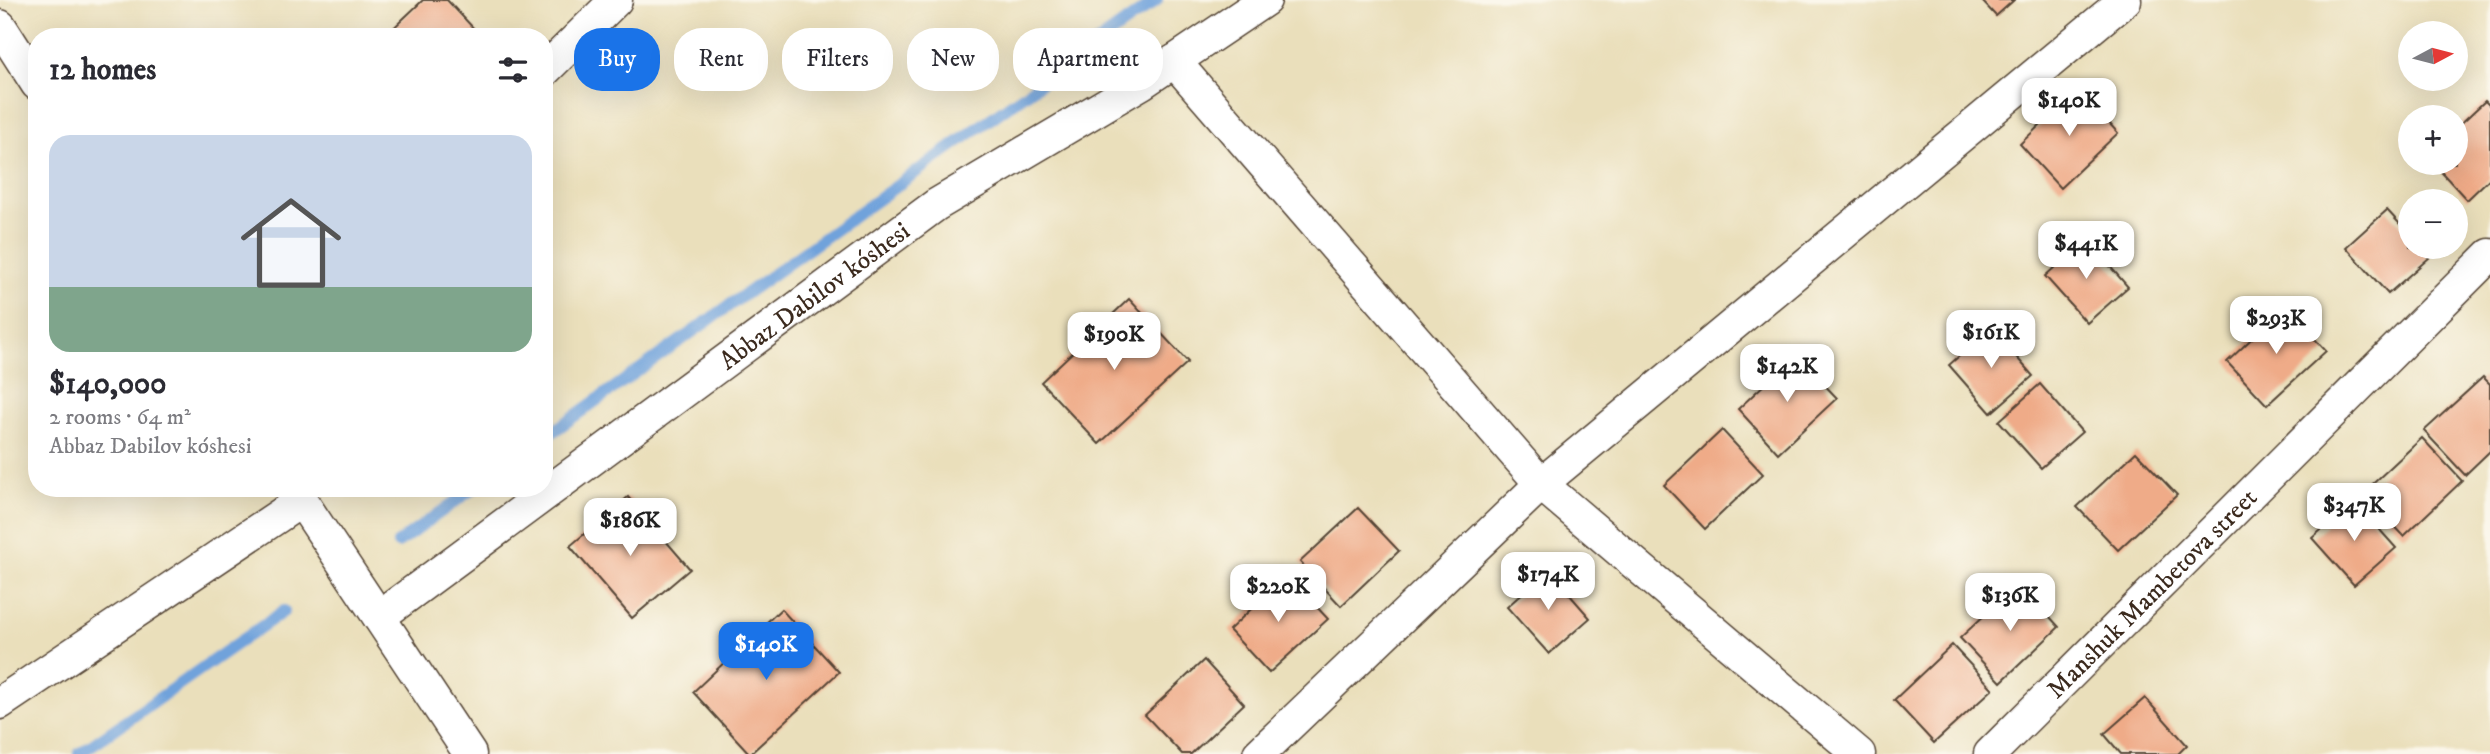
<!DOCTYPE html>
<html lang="en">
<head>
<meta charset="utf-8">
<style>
  body { margin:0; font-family:"IM FELL DW Pica",serif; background:#f2f2f3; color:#2b2b33; height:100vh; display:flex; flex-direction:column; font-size:26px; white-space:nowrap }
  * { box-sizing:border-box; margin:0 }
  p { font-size:23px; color:#7c7c81 }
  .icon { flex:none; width:38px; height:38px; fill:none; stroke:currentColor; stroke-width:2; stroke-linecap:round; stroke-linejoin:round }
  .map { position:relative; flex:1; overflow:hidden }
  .side { position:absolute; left:28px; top:28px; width:525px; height:469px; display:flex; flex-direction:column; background:#fff; border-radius:28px; box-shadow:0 7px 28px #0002 }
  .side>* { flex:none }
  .banner { position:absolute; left:574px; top:28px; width:665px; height:63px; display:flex; gap:14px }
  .needle { width:46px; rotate:83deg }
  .tools { position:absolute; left:2398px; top:21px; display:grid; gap:14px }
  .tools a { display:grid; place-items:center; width:70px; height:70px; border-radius:50%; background:#fff; box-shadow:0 7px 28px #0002; font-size:35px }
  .price { position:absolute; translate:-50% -60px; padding:0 16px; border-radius:14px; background:#fff; color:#222; font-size:23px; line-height:46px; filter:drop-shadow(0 2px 4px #0008) }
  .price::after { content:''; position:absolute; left:50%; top:42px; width:21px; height:16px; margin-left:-10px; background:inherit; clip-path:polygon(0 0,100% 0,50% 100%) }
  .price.current { background:#1a73e8; color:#fff }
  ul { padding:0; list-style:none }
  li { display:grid; align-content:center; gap:14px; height:371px; padding:0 21px }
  li span { display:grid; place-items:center; height:217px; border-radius:21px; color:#555 }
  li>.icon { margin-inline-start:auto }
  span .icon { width:126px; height:126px; fill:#fffc; stroke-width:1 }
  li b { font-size:30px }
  h2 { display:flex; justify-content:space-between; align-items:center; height:84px; padding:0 21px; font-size:30px }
  .tag { padding:0 24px; border-radius:28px; background:#fff; box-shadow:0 7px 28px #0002; font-size:24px; line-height:63px }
  .tag.current { background:#1a73e8; color:#fff }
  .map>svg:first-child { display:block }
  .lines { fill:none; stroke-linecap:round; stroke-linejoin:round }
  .stream { stroke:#70a2db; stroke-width:12 }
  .building { fill:#efab88 }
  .street-casing { stroke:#554536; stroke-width:35 }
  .street { stroke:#fff; stroke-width:32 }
  .labels { text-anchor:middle; stroke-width:6; stroke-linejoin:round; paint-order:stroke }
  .street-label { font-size:26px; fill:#3b2a1e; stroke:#fbf7ec }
</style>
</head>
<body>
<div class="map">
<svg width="2490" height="754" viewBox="0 0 2490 754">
  <rect width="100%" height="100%" fill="#fbf7ec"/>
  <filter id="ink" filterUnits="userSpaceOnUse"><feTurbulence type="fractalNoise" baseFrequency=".0143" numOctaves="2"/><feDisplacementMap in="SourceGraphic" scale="14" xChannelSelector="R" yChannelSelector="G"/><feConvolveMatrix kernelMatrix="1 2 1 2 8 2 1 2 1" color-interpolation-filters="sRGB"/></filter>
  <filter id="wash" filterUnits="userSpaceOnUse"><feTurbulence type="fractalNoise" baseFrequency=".00686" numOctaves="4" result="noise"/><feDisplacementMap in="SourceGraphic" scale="28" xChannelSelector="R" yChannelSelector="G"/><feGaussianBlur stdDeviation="1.57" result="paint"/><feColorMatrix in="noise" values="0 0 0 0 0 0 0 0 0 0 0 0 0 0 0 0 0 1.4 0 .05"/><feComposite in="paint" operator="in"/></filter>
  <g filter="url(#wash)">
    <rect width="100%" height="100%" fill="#eadfbb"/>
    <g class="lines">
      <!-- stream -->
      <g class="stream">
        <polyline points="544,438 1157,0"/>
        <polyline points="398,543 474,488"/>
        <polyline points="79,754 284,611"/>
      </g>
    </g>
    <g id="blocks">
      <!-- building -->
      <g class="building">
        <polygon points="423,0 447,0 477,32 471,37 384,37"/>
        <polygon points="1981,0 2014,0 1996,16"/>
        <polygon points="2078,89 2118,133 2060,188 2020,144"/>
        <polygon points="2485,101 2490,106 2490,178 2467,200 2433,163 2455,163 2455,129"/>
        <polygon points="2387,210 2410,235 2410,247 2420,247 2429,258 2388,294 2346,247"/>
        <polygon points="2086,239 2128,287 2087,323 2045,276"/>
        <polygon points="1129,299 1188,362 1099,444 1041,382"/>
        <polygon points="2285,307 2326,351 2267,405 2227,362"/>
        <polygon points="1991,328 2033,376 1991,413 1949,365"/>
        <polygon points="1796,355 1837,398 1778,453 1738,409"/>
        <polygon points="2483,377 2490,384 2490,451 2465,475 2424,431"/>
        <polygon points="2040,384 2082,432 2041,468 1999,421"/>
        <polygon points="1722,430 1763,474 1705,529 1664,485"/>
        <polygon points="2422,438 2462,481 2404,536 2363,493"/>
        <polygon points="2136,452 2177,495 2118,550 2077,507"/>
        <polygon points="628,497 690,569 632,618 570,546"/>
        <polygon points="2354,501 2396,548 2354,585 2312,538"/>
        <polygon points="1358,508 1399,551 1341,606 1300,562"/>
        <polygon points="1548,570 1590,618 1549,654 1507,607"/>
        <polygon points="1287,575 1328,619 1269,673 1229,630"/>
        <polygon points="2019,583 2059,627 2001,682 1960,638"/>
        <polygon points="781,609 839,672 750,754 693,692"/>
        <polygon points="1952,645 1993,689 1934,743 1894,700"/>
        <polygon points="1204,660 1244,704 1191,754 1182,754 1145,715"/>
        <polygon points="2145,698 2187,745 2178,754 2121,754 2104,734"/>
      </g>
    </g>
  </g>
  <g filter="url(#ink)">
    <use href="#blocks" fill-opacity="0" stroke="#554536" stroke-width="2"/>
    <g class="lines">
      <!-- street casing -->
      <g class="street-casing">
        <g id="street">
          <polyline points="0,26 37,84"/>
          <polyline points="1174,61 1541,484 1859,754"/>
          <polyline points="544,71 616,0"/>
          <polyline points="293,488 470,754"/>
          <path id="s1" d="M379,617L936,205L1142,83L1265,0"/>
          <polyline points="0,703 301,501"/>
          <polyline points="1259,754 1541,484 2125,0"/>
          <path id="s2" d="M1990,754L2490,255"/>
        </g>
      </g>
      <!-- street -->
      <use href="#street" class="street"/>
    </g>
  </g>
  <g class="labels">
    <!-- street labels -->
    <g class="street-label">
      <text dy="9" stroke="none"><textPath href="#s1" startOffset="541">Abbaz Dabilov kóshesi</textPath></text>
      <text dy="9" stroke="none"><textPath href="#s2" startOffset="228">Manshuk Mambetova street</textPath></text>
    </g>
  </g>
</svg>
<div class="tools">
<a><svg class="needle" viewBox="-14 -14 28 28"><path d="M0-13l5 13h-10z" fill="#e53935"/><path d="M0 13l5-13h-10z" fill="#7c7c81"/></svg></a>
<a>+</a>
<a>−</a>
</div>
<b class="price" style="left:2069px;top:138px">$140K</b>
<b class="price" style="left:2086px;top:281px">$441K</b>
<b class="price" style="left:2276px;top:356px">$293K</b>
<b class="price" style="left:1991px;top:370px">$161K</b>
<b class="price" style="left:1114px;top:372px">$190K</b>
<b class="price" style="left:1787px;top:404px">$142K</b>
<b class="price" style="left:2354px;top:543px">$347K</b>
<b class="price" style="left:630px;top:558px">$186K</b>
<b class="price" style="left:1548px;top:612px">$174K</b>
<b class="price" style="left:1278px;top:624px">$220K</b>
<b class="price" style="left:2010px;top:633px">$136K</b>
<b class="price current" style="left:766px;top:682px">$140K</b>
<div class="banner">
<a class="tag current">Buy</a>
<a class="tag">Rent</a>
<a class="tag">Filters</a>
<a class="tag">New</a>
<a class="tag">Apartment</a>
</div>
<section class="side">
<h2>12 homes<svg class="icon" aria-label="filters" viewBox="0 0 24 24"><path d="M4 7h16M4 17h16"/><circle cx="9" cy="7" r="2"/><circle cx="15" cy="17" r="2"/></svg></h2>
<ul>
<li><span style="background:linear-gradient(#c9d6e8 70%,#7fa58c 0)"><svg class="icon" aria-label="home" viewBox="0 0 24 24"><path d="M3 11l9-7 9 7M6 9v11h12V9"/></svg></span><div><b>$140,000</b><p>2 rooms · 64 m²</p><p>Abbaz Dabilov kóshesi</p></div></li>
</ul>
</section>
</div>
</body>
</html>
